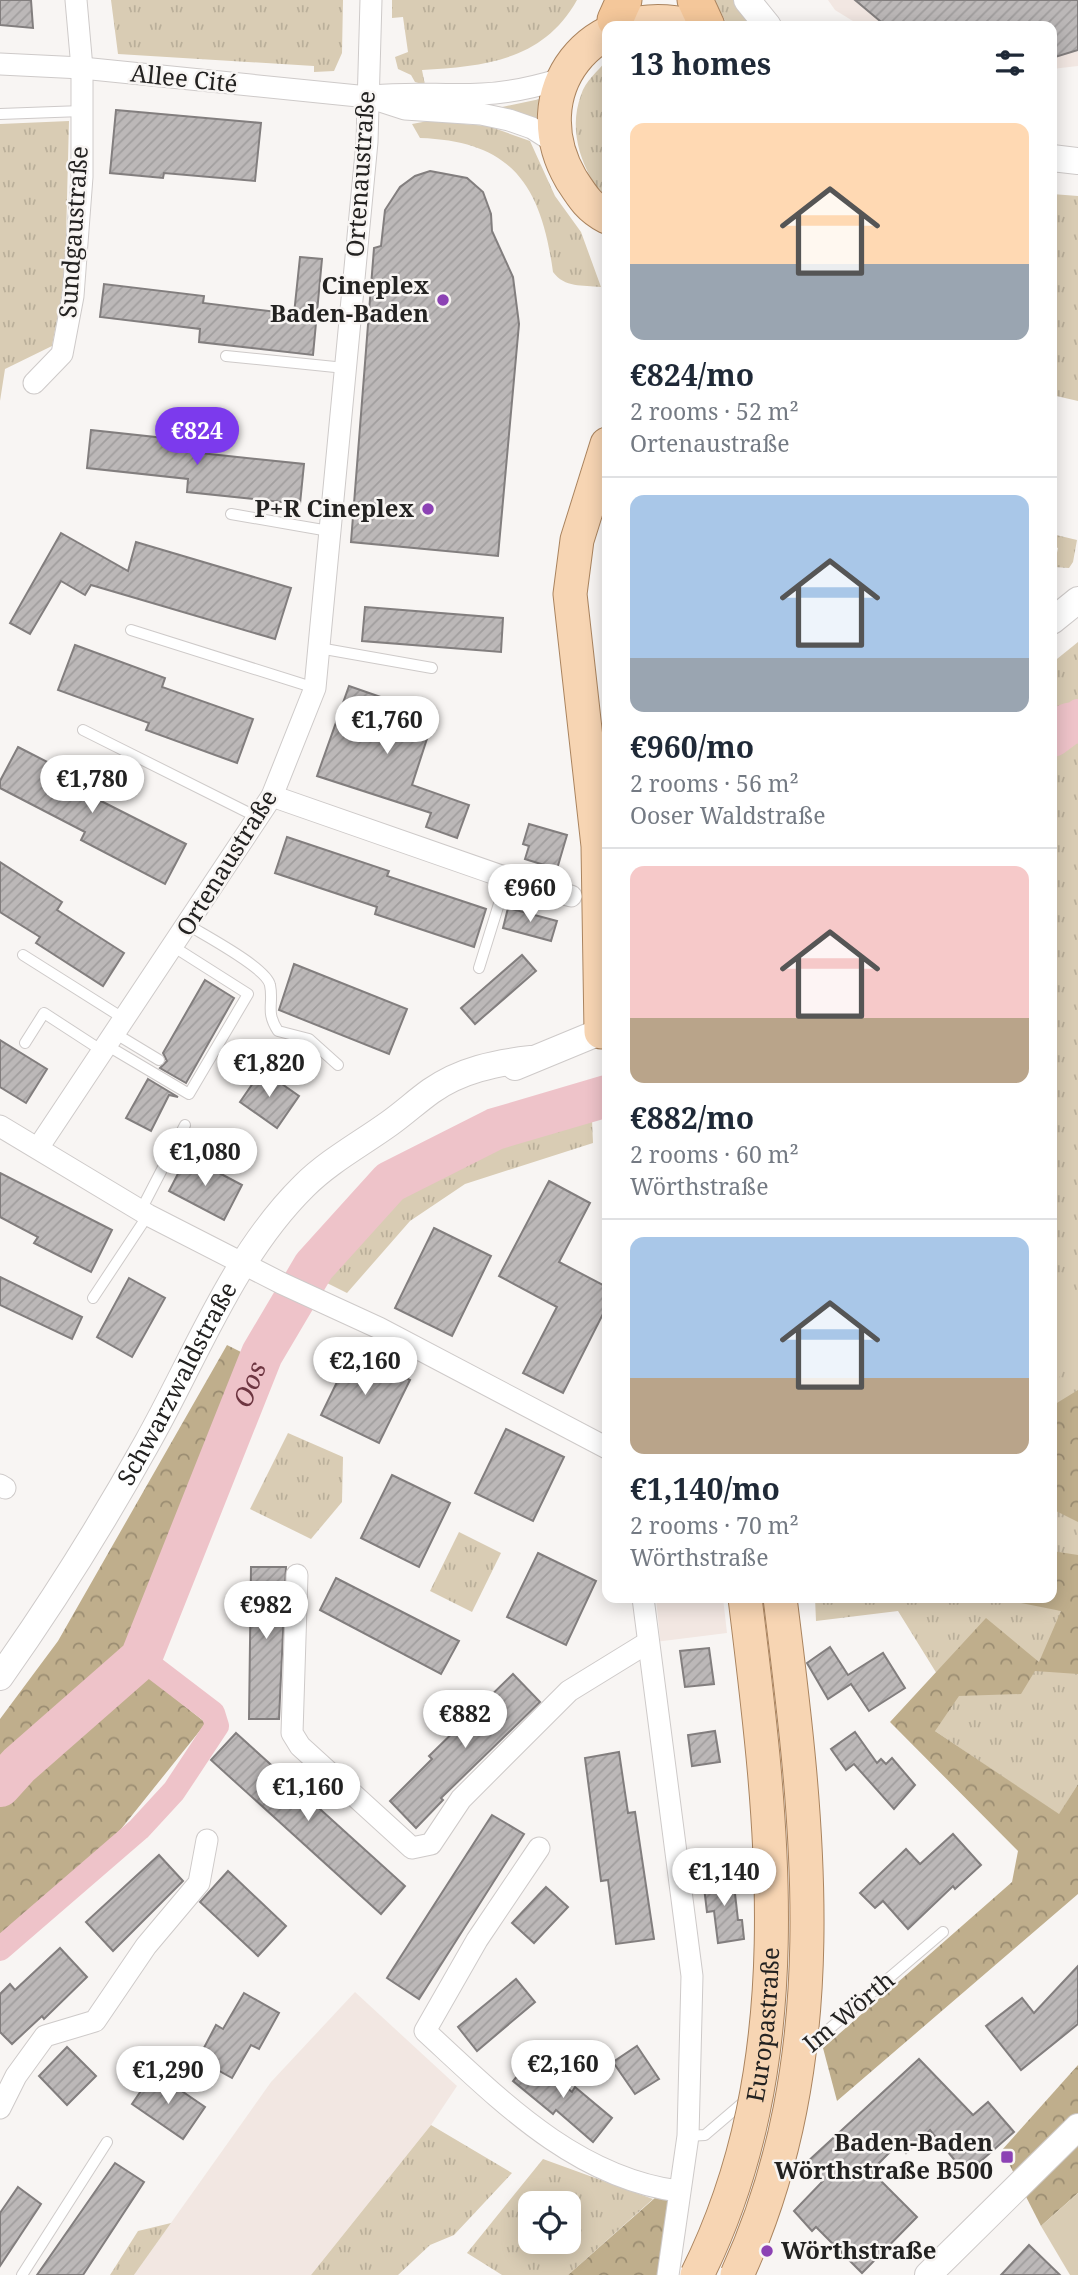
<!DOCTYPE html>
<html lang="en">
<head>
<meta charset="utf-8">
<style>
  body { margin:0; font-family:"Noto Serif",serif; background:#f6f6f7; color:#1f2937; height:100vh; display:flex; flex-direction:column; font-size:26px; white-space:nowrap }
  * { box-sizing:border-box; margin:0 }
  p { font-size:23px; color:#747a83 }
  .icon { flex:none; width:38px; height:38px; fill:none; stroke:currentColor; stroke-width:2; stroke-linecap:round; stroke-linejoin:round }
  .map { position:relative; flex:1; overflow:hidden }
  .drawer { position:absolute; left:602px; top:21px; width:455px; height:1582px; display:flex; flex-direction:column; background:#fff; border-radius:14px; box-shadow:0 4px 18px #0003 }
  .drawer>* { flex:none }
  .fabs { position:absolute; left:518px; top:2191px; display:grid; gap:14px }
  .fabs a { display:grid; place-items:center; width:63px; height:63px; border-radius:14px; background:#fff; box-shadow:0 4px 18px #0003; font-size:35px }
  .price { position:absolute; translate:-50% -60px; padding:0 16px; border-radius:24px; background:#fff; color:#222; font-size:23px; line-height:46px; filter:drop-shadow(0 2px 4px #0008) }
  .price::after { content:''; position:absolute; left:50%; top:42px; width:21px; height:16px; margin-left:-10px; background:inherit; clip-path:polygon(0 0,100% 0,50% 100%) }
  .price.active { background:#7c3aed; color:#fff }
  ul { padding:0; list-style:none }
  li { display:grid; align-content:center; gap:14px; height:371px; padding:0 28px }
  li+li { border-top:2px solid #e0e1e3 }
  li span { display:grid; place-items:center; height:217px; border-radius:14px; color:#555 }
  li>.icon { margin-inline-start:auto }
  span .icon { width:126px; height:126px; fill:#fffc; stroke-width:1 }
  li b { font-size:30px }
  h2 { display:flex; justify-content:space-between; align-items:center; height:84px; padding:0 28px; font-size:30px }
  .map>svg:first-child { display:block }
  .built { fill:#f2e7e2 }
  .grass { fill:url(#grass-tufts); fill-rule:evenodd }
  .forest { fill:url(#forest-crowns) }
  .garden { fill:#d9ccb4 }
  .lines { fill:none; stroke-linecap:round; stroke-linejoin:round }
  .canal { stroke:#eec3c9; stroke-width:24 }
  .river { stroke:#eec3c9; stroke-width:42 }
  .building { fill:url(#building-hatch); stroke:#827e7e; stroke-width:2 }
  .service-casing { stroke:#cecac9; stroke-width:12 }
  .minor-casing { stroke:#cecac9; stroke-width:23 }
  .tertiary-casing { stroke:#cecac9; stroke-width:28 }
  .primary-casing { stroke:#aa845f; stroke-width:35 }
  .trunk-casing { stroke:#aa845f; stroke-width:37 }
  .service { stroke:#fff; stroke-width:10 }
  .minor { stroke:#fff; stroke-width:21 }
  .tertiary { stroke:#fff; stroke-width:26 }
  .primary { stroke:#f7d5b3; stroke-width:33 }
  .trunk { stroke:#f4c79a; stroke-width:35 }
  .primary-bridge-casing { stroke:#aa845f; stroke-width:35; stroke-linecap:butt }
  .primary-bridge { stroke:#f7d5b3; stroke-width:33 }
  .poi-dot { fill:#8c42b4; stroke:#f8f5f3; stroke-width:2.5 }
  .labels { text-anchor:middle; stroke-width:5; stroke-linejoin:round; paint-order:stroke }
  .street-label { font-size:24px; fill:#232221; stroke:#f8f5f3 }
  .poi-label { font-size:24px; font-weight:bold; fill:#232221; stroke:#f8f5f3; text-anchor:end }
  .water-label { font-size:26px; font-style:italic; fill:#6d3540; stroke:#f8f5f3 }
</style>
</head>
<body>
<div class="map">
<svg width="1078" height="2275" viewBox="0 0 1078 2275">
  <defs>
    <pattern id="grass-tufts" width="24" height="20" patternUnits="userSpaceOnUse" patternTransform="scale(1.75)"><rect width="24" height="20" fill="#d9ccb4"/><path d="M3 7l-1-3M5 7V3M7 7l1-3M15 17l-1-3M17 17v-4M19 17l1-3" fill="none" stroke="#baaf9a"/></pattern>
    <pattern id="forest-crowns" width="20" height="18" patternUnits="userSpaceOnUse" patternTransform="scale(1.75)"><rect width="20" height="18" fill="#bfae8c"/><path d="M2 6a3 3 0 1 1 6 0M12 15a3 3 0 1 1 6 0" fill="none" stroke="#9b8d72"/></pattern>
    <pattern id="building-hatch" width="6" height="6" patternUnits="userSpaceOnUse" patternTransform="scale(1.75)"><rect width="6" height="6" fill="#bcb8b8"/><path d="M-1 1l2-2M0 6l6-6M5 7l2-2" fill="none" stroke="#a19e9e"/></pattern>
  </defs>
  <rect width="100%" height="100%" fill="#f8f5f3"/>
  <!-- built -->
  <g class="built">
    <polygon points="828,0 1078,0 1078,66 1052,69 1052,26 861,26 835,10"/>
    <polygon points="656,1598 723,1598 727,1633 647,1643 660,1639"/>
    <polygon points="355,1992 457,2086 431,2125 311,2275 134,2275 271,2082"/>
  </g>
  <!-- grass -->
  <g class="grass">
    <polygon points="111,0 343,0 342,53 334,71 314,72 314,66 118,54"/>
    <path d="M392,0H577C543,61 484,66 422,70L425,85L415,82L411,75L398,69L395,57L408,52L403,17L392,18Z"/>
    <polygon points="714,0 733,0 752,26 728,26"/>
    <path d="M607,60V201C583,172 567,133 581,95C585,81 598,71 607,60Z"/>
    <polygon points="540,99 538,122 456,104 502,107"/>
    <polygon points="69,121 65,277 52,346 5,369 0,401 0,124"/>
    <path d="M428,121L488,126L530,141L555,196L581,232L601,287C582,285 565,288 553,272C541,185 512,141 420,138L412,124Z"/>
    <polygon points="1052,194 1078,196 1078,401 1052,395"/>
    <polygon points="1052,534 1077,540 1073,562 1069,568 1054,567 1058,548 1052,546"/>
    <polygon points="1078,642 1078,709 1052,721 1052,663"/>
    <polygon points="1078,732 1078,1784 1059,1815 935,1731 937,1674 898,1611 816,1621 815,1598 1052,1598 1052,752"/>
    <polygon points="592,1120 593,1143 465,1184 410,1221 347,1293 323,1281 366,1230 410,1187 449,1162"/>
    <polygon points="288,1433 343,1457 342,1502 311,1539 250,1509"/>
    <polygon points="459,1532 501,1553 472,1612 430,1591"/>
    <polygon points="431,2125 512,2173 454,2235 430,2245 398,2275 311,2275"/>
    <path d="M543,2159L653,2199L568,2275H502L467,2253ZM530,2203H569V2242H530Z"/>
    <polygon points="171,2223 134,2275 110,2275 138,2231"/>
  </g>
  <!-- forest -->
  <g class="forest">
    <polygon points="227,1345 249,1356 127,1660 206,1723 113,1839 0,1940 0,1719 58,1641"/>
    <polygon points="1078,1390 1078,1522 1052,1509 1052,1406"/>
    <polygon points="1052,1551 1078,1555 1078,1674 1035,1671 1021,1694 959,1696 935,1731 1059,1814 1078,1784 1078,1894 837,2101 823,2048 1012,1882 1018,1851 890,1722 986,1618 1039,1662 1061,1611 996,1598 1052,1598"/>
    <polygon points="1078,2065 1078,2193 1041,2226 1002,2150"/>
    <polygon points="665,2189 674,2193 665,2275 568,2275"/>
  </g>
  <!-- garden -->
  <g class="garden">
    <polygon points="1052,1289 1078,1310 1078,1362 1063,1371 1052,1389"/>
    <polygon points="1078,2193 1078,2275 1070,2275 1041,2226"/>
  </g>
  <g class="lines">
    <!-- canal -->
    <g class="canal">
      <polyline points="1068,724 1078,711"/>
      <polyline points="0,1949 139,1829 174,1791 217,1726 213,1713 141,1658"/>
    </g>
    <!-- river -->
    <g class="river">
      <polyline points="1052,736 1068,724 1078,722"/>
      <path id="s1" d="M0,1786L19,1765L141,1658L262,1354L314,1266L390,1182L495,1129L607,1096"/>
    </g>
  </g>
  <!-- building -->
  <g class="building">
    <polygon points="0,0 31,0 33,28 0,25"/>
    <polygon points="855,0 1078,0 1078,50 1052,58 1052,26 886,26"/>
    <polygon points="116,110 261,123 255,181 164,173 163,178 110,173"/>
    <polygon points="430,171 467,178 483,192 491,214 492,231 513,277 519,324 498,556 351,542 374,248 381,246 385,210 400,187 415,176"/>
    <polygon points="300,257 322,259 313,355 199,342 200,329 100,317 104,284 204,296 203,303 294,314"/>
    <polygon points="91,430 192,441 191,452 304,464 300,504 187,492 188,479 87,468"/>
    <polygon points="61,533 128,571 136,542 291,588 275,639 91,585 85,595 61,581 30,634 10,623"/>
    <polygon points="365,607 503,618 501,652 362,641"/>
    <polygon points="75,645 165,678 162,687 253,719 237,763 146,730 149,723 58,690"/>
    <polygon points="349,686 395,702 395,700 434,717 412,785 469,805 457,838 426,827 431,813 317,776"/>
    <polygon points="18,747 106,792 101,801 186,844 165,884 81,840 85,832 0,788 0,781"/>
    <polygon points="529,824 567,835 557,869 525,859 529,846 523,844"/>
    <polygon points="287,837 389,871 387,876 486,909 474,947 375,914 377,907 275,873"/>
    <polygon points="0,862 62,902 57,910 124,953 103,986 36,943 40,937 0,912"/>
    <polygon points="508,908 557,921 551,941 503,928"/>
    <polygon points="522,955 536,971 475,1024 461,1008"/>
    <polygon points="294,964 407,1009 389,1054 279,1010"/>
    <polygon points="205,980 234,998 186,1083 160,1068 167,1061 163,1053"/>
    <polygon points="0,1040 47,1069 26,1103 0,1087"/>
    <polygon points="262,1070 299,1096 277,1128 240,1102"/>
    <polygon points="148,1079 178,1097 169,1095 151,1131 126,1118"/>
    <polygon points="187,1156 242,1185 224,1220 169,1191"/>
    <polygon points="0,1173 112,1230 91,1272 34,1243 38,1237 0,1217"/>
    <polygon points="549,1181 590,1203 559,1262 607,1287 607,1306 563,1393 523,1373 557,1307 499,1276"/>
    <polygon points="434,1228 491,1256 452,1336 395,1308"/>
    <polygon points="0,1277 82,1317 72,1339 0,1305"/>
    <polygon points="129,1278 165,1298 132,1357 97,1337"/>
    <polygon points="352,1351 410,1380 379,1443 321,1415"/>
    <polygon points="506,1429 564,1457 533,1521 475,1493"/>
    <polygon points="392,1475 450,1503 419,1567 361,1538"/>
    <polygon points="538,1553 596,1581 566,1645 507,1617"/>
    <polygon points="251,1567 286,1567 279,1719 249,1719"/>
    <polygon points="336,1578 459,1641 441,1674 320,1610"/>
    <polygon points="830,1647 848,1675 883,1653 905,1688 869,1711 851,1684 828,1699 807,1663"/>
    <polygon points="709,1648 714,1684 685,1687 680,1651"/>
    <polygon points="513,1674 540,1702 441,1798 443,1800 416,1828 390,1801 432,1759 429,1756"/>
    <polygon points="715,1731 720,1762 692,1766 688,1735"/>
    <polygon points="855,1732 877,1763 881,1759 886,1764 892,1758 915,1785 894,1809 854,1764 846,1770 831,1749"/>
    <polygon points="236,1733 405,1886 381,1914 211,1760"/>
    <polygon points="619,1752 628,1813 635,1812 654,1939 616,1944 608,1880 601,1881 585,1758"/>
    <polygon points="492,1815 524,1834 419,1999 387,1978"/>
    <polygon points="953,1834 981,1865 955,1889 953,1886 908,1929 883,1901 875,1908 860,1893 906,1849 920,1864"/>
    <polygon points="159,1855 183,1881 113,1951 86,1922"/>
    <polygon points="228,1871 286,1926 258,1956 200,1902"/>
    <polygon points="733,1876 738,1920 742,1920 744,1939 718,1943 714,1911 707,1912 703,1879"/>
    <polygon points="546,1887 568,1907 534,1943 512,1923"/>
    <polygon points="60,1948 87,1977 44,2019 42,2016 12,2044 0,2032 0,1994 10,1984 15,1990"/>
    <polygon points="1078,1966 1078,2024 1021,2070 986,2026 1022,1998 1034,2013"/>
    <polygon points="516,1979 535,2002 477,2051 458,2027"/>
    <polygon points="244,1993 279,2013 259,2049 251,2045 232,2078 198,2059 216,2025 223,2029"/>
    <polygon points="637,2046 659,2079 635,2094 613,2062"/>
    <polygon points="67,2047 96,2076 67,2105 39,2076"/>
    <polygon points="532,2058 572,2092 575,2087 612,2118 593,2142 556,2110 553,2114 513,2081"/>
    <polygon points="919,2059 973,2115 988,2102 1014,2132 966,2174 930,2130 906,2153 898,2144 871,2171 917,2217 862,2273 816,2227 812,2231 794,2211 823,2181 806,2163"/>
    <polygon points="154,2072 205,2107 183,2139 132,2104"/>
    <polygon points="115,2163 144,2182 83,2275 37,2275"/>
    <polygon points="18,2187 41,2204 0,2266 0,2213"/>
    <polygon points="1029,2245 1060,2275 1001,2275"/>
  </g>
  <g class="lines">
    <!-- service casing -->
    <g class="service-casing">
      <g id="service">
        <polyline points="0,114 82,111"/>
        <polyline points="226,356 345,368"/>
        <polyline points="231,514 329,531"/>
        <polyline points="131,630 315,688"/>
        <polyline points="319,648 432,668"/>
        <polyline points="83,730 259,818"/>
        <path d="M188,925C204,935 267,968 270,985C274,1004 265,1011 278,1031L309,1039L338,1065"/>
        <polyline points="23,955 126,1020"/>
        <polyline points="479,968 507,878"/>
        <polyline points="116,1034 159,1060"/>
        <polyline points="25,1043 44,1013 104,1052"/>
        <polyline points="108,1046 189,1094 248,994 174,947"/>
        <polyline points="141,1210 185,1125"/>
        <polyline points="93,1298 148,1215"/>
        <polyline points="808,2047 943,1932"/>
        <polyline points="688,2136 705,2135 746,2100"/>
        <polyline points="22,2275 107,2142"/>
      </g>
    </g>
    <!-- minor casing -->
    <g class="minor-casing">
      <g id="minor">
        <polyline points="0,64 82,68 368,97 405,109 481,114 509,120 532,128 557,144"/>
        <path d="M374,96C410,92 445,96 482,94C509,93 535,87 561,79"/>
        <polyline points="34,383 62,354 73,296 82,177 82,68 76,0"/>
        <polyline points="272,796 507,878 571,896"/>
        <polyline points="0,1126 148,1215 281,1283 379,1328 607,1448"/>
        <polyline points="38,1148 272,796 315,688 367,142 371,0"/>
        <polyline points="0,1485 5,1488"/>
        <polyline points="297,1575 292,1733 300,1746 412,1848 431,1844 461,1799 569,1691 647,1643"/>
        <polyline points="643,1598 692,1976 688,2136 668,2275"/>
        <path d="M539,1848L477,1940L425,2031C499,2099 574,2177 678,2191"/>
        <polyline points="0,2108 16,2076 45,2036 95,2021 146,1946 199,1883 207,1840"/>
      </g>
    </g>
    <!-- tertiary casing -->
    <g class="tertiary-casing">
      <g id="tertiary">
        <polyline points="747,0 768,26"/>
        <polyline points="1052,158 1078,161"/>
        <polyline points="1052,621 1078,600"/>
        <polyline points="515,1067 607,1029"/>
        <path id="s2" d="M0,1677C53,1602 102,1524 147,1443C195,1358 233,1256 304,1186C329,1161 361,1144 390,1123C404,1113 417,1101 431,1091C461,1070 495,1063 531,1059"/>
        <polyline points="928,2275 1078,2127"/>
      </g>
    </g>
    <!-- primary casing -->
    <g class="primary-casing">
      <g id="primary">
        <path d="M607,217C589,208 582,196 571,179C521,93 590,0 692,26"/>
        <polyline points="601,1032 598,846 570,594 577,540 607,444"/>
      </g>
    </g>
    <!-- trunk casing -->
    <g class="trunk-casing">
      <g id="trunk">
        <polyline points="695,0 707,26"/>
        <polyline points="615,20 624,0"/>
      </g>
    </g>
    <!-- service -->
    <use href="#service" class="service"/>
    <!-- minor -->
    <use href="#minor" class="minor"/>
    <!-- tertiary -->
    <use href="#tertiary" class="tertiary"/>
    <!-- primary -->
    <use href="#primary" class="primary"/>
    <!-- trunk -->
    <use href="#trunk" class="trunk"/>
    <!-- primary-bridge casing -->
    <g class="primary-bridge-casing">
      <g id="primary-bridge">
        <path id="s3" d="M697,2275C803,2062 773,1825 745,1598"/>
        <path d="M737,2275C837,2057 809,1828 780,1598"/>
      </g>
    </g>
    <!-- primary-bridge -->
    <use href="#primary-bridge" class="primary-bridge"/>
  </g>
  <!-- markers -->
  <g class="poi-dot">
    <circle cx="443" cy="300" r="7"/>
    <circle cx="428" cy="509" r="7"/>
    <rect x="1000" y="2150" width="14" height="14" rx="3.5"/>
    <circle cx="767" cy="2251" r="7"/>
  </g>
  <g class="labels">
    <!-- street labels -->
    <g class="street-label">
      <text transform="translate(184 79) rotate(6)" y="8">Allee Cité</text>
      <text transform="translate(361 174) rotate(-86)" y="8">Ortenaustraße</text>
      <text transform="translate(74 232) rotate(-86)" y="8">Sundgaustraße</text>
      <text transform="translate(227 863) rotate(-58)" y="8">Ortenaustraße</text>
      <text dy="8" stroke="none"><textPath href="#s2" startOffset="343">Schwarzwaldstraße</textPath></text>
      <text transform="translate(849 2012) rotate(-40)" y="8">Im Wörth</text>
      <text dy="8" stroke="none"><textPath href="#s3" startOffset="261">Europastraße</textPath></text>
    </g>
    <!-- poi labels -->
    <g class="poi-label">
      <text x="429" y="294">Cineplex<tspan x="429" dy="28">Baden-Baden</tspan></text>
      <text x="414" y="517">P+R Cineplex</text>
      <text x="993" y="2151">Baden-Baden<tspan x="993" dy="28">Wörthstraße B500</tspan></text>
      <text x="781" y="2259" text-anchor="start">Wörthstraße</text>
    </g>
    <!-- water labels -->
    <g class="water-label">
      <text dy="9" stroke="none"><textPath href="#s1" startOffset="485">Oos</textPath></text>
    </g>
  </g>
</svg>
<div class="fabs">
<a><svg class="icon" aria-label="locate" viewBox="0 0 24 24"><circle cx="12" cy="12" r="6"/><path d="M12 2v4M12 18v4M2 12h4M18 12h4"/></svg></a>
</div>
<b class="price active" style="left:197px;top:467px">€824</b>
<b class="price" style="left:387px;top:756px">€1,760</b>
<b class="price" style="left:92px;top:815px">€1,780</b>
<b class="price" style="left:530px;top:924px">€960</b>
<b class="price" style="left:269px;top:1099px">€1,820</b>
<b class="price" style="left:205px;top:1188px">€1,080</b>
<b class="price" style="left:365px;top:1397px">€2,160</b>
<b class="price" style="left:266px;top:1641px">€982</b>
<b class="price" style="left:465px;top:1750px">€882</b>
<b class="price" style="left:308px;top:1823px">€1,160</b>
<b class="price" style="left:724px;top:1908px">€1,140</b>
<b class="price" style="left:563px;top:2100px">€2,160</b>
<b class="price" style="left:168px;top:2106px">€1,290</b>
<section class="drawer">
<h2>13 homes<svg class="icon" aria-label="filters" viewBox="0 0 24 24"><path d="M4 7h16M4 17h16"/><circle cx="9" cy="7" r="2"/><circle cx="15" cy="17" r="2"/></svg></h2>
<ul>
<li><span style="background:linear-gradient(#ffd9b3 65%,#9aa5b1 0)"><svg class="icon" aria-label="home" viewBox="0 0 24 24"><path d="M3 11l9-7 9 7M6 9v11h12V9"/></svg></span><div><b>€824/mo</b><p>2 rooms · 52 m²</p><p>Ortenaustraße</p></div></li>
<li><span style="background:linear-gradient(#a9c7e8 75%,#9aa5b1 0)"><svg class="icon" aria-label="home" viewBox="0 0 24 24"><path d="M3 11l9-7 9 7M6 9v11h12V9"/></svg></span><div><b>€960/mo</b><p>2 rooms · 56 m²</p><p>Ooser Waldstraße</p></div></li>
<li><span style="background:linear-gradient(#f6c9c9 70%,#b9a48a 0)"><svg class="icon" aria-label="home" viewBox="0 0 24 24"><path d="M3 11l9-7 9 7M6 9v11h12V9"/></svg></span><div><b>€882/mo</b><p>2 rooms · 60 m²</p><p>Wörthstraße</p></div></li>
<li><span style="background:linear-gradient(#a9c7e8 65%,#b9a48a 0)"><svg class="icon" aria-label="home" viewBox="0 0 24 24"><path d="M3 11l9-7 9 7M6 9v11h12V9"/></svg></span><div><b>€1,140/mo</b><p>2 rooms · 70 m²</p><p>Wörthstraße</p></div></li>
</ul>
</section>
</div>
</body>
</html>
